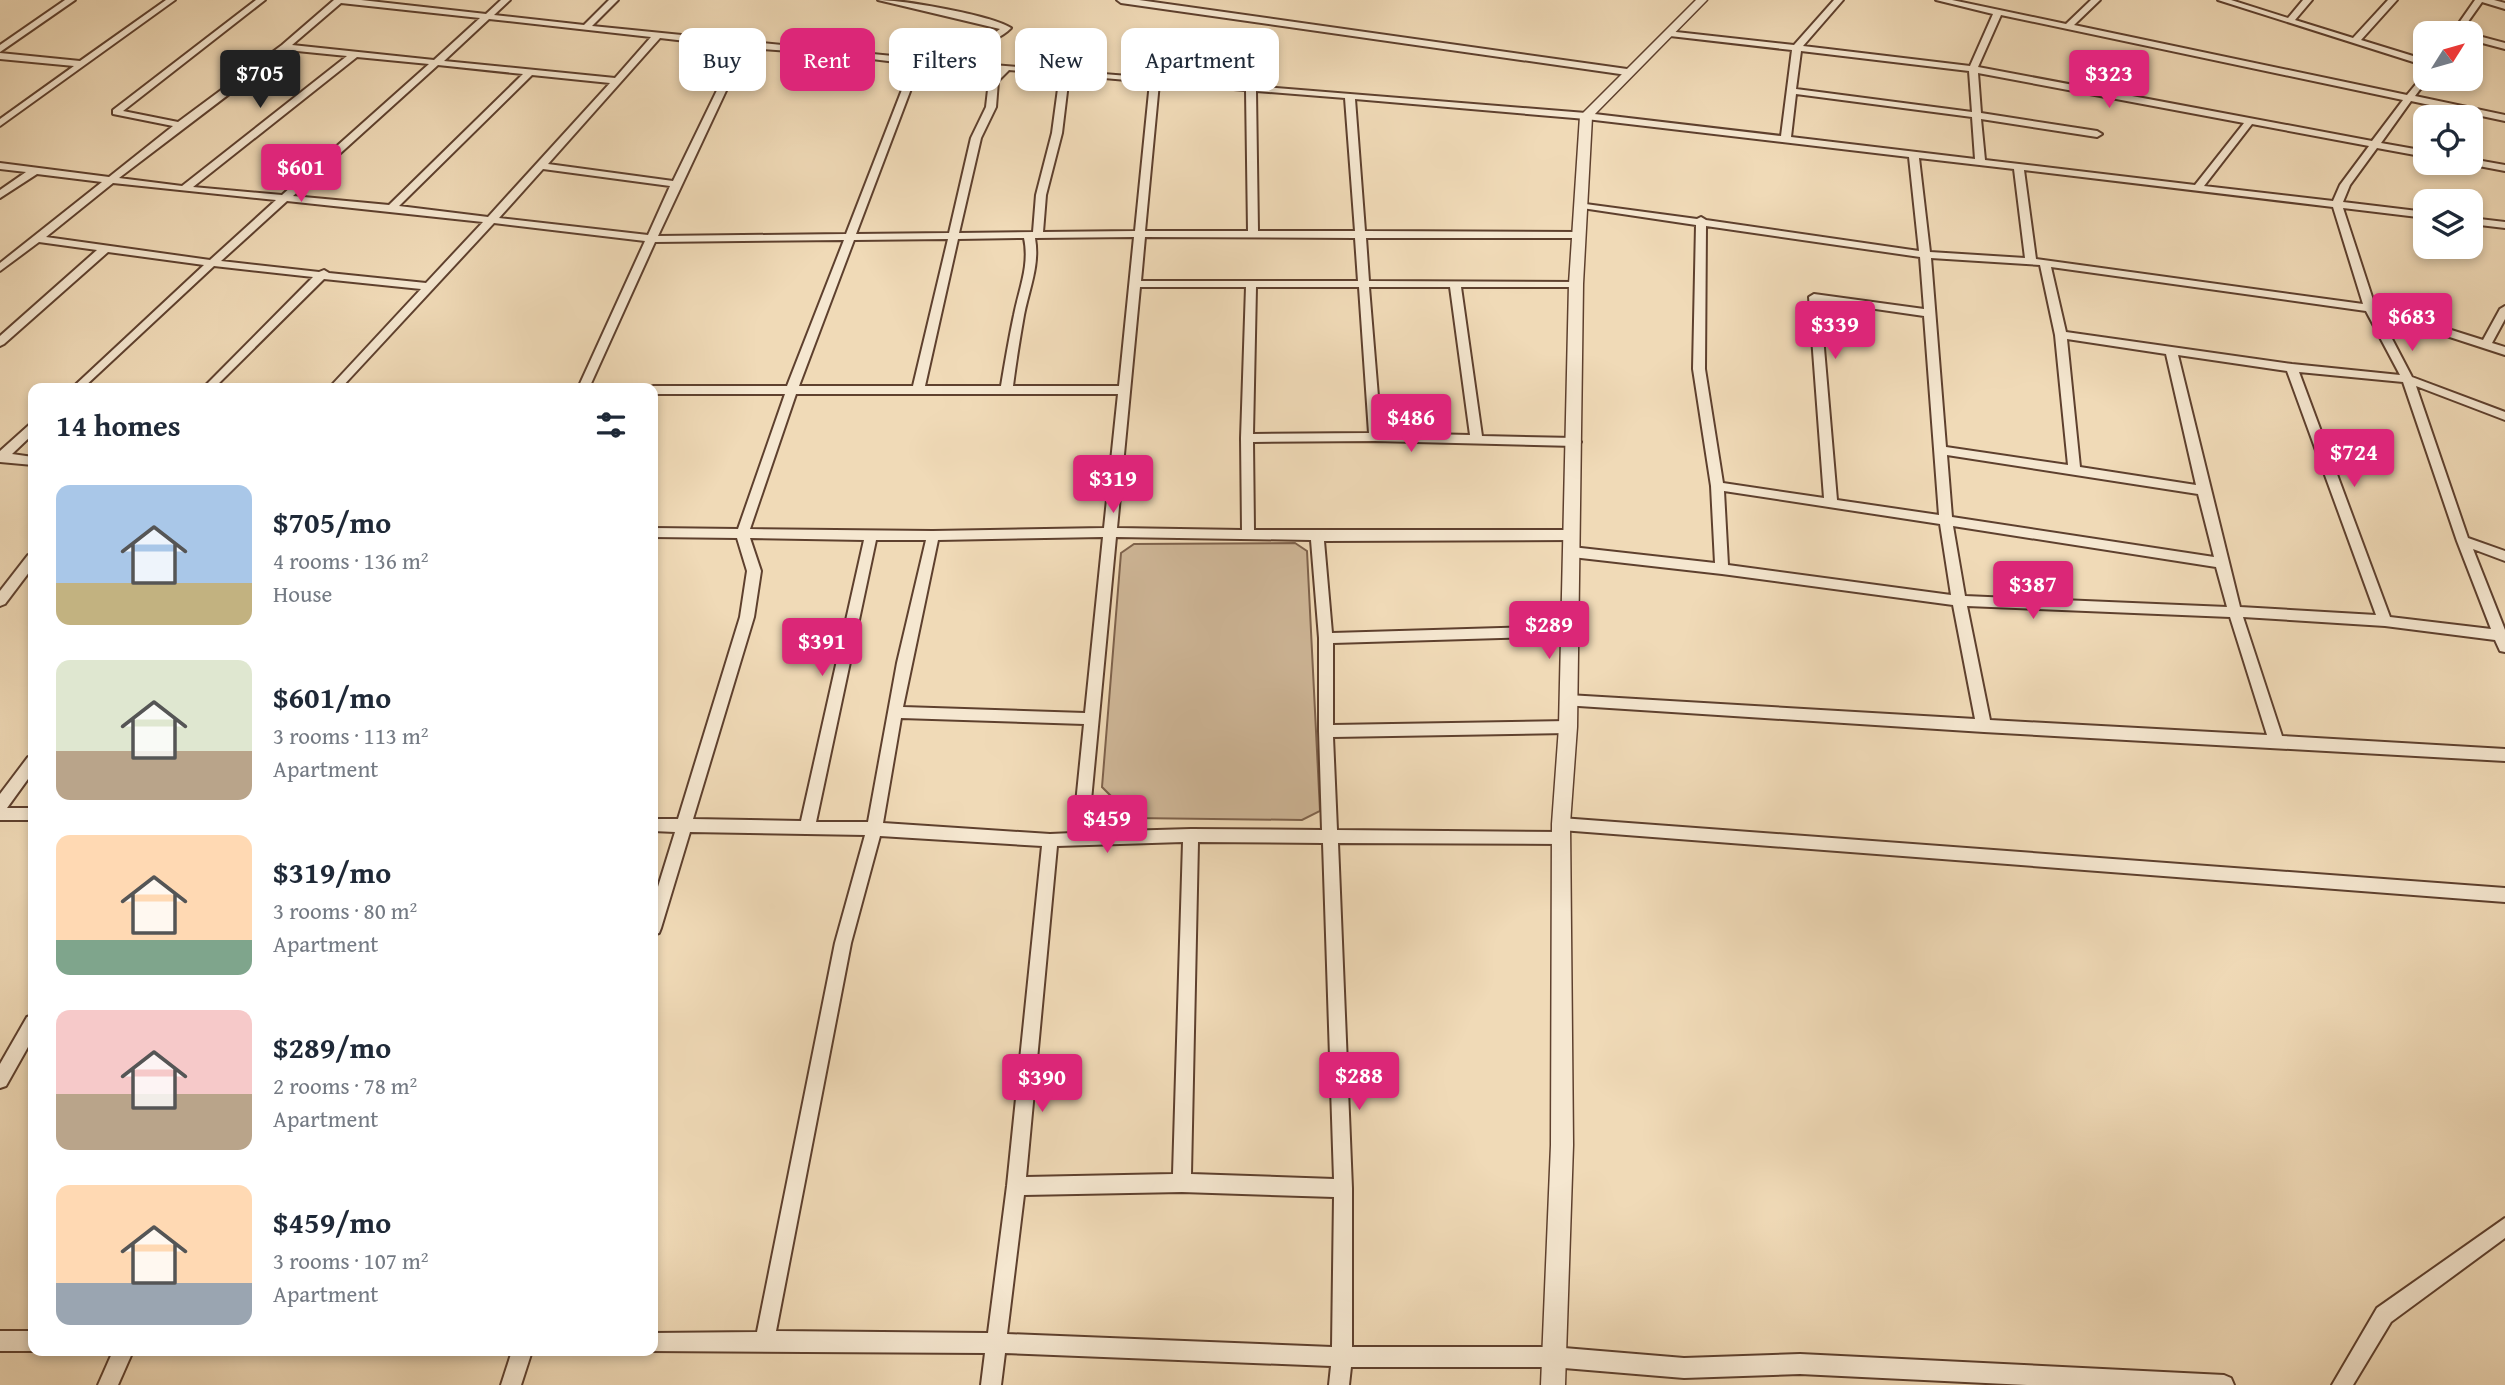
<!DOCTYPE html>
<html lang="en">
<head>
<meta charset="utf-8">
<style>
  body { margin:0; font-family:"Gentium Book Plus",serif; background:#f2f2f3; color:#1f2937; height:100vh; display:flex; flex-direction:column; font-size:26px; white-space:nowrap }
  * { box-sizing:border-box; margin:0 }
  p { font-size:23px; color:#747a83 }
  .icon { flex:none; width:38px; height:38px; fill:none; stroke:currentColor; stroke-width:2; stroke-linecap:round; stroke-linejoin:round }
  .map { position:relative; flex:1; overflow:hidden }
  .details { position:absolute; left:28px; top:383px; width:630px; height:973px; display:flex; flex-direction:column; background:#fff; border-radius:14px; box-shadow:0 4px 10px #0003 }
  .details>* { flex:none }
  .hud { position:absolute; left:679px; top:28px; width:665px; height:63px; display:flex; gap:14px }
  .needle { width:46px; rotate:53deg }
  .fabs { position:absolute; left:2413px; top:21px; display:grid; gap:14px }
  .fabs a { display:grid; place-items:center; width:70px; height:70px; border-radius:14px; background:#fff; box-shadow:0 4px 10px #0003; font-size:35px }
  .price { position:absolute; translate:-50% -60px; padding:0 16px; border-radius:7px; background:#db2777; color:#fff; font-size:23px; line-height:46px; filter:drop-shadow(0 2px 4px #0008) }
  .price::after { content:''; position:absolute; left:50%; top:42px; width:21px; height:16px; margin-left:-10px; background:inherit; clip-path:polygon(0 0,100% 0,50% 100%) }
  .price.active { background:#222; color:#fff }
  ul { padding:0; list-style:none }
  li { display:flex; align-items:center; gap:21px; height:175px; padding:0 28px }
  li span { display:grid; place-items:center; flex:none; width:196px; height:140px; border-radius:14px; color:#555 }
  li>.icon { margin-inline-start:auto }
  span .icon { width:84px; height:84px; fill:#fffc; stroke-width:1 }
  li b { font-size:30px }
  h2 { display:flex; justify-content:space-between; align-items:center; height:84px; padding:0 28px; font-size:30px }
  .tag { padding:0 24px; border-radius:14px; background:#fff; box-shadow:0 4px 10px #0003; font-size:24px; line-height:63px }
  .tag.active { background:#db2777; color:#fff }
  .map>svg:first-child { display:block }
  .green { fill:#cfb798; stroke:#7e624c; stroke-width:2 }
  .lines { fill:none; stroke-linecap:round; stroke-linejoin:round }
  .minor-casing { stroke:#5e402e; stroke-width:4 }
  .tertiary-casing { stroke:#5e402e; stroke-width:3 }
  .minor { fill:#f5e7d0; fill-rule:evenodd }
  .tertiary { fill:#f5e7d0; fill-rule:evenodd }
</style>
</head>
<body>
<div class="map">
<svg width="2505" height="1385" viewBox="0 0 2505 1385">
  <rect width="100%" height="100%" fill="#f0dab7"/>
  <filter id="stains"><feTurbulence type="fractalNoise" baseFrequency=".00286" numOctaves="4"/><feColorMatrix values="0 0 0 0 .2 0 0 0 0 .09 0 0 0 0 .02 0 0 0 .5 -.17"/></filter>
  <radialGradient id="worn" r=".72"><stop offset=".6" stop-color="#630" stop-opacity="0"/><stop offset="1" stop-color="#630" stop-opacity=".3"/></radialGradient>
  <!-- green -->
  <polygon class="green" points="1295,543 1307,551 1320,811 1302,820 1133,818 1102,787 1121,553 1134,544"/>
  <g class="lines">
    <!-- minor casing -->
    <g class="minor-casing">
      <g id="minor">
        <polygon points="65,0 75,0 0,52 0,45"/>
        <polygon points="166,0 175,0 0,126 0,119 74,66 0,59 0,53 80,61"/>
        <path d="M256,0H265L123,111L178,122L282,45L334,0H361L486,14L501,0H510L494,15L584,25L609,0H618L592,26L933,60C953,45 980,44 1000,29L878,0C904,0 991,15 1011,28C993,46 964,46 943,61L1586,113L1781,136L1792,50L1670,36L1666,33L1667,31L1794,45L1834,0H1843L1803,46L1970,66L1993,14L1936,0H1952L2066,24L2091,0H2100L2074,25L2407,95L2426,72V79H2428L2415,96L2505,115V121L2411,101L2381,143L2426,151V157L2377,148L2350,185L2343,202L2426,212V218L2343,208L2375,306L2483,340L2500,309L2505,306V319L2492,343L2505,347V355L2379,314L2412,377L2505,412V420L2416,386L2468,538L2505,551V561L2473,549L2505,630V652L2500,651L2495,640L2385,626L2243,617L2282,736L2505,749V761L1984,732L1563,705L1561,701L1563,697L1568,695L1975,719L1953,605L1722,574L1572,557L1566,552L1572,547L1715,563L1711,486L1693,369L1696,225L1582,208L1578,207V203L1697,219L1701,217L1706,220L1919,251L1909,157L1586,119L1355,99L1365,231L1578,232L1583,235L1578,238H1366L1369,281L1580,282L1581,284L1576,287H1461L1482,436L1575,438L1581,442L1575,446L1375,441L1253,442L1254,530H1572L1578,535L1572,540L1324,541L1332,633L1568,626L1575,631L1568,636L1333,643V725L1568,721L1573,723L1575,727L1573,731L1568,733L1333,737L1337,830L1561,832L1566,833L1569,838L1566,843L1561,844L1338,843L1352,1188V1347H1552L1684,1358L1800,1354L2224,1375L2231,1378L2234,1385H2027L1800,1374L1684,1378L1552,1367H1351L1349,1385H1329L1331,1366L1005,1353L1001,1385H981L985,1353L649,1351H653V1333L757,1332L835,943L865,835L690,832L661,928L659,933L653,935V903L675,832L653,831V819H678L740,617L747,571L737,538L653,537V528L738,529L785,394H653V388H648L653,386H787L844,240L655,242L589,388H578L645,241L494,223L341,388H329L421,289L324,279L214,388H203L313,277L214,266L83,388H72L204,265L108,252L4,344L0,346V336L97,250L39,242L0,271V263L102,182L37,174L0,198V190L26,172L0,169V163L109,177L173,126L113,114V110ZM341,3L480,18L434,60L292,45ZM2001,15L2403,100L2372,141L1978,67ZM489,19L651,37L615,78L444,61ZM660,38L738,47L673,181L548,164ZM746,48L832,54L912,64L846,234L658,236ZM287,50L347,56L182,186L119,178ZM1801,51L1969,71L1972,112L1796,89ZM357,57L429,64L282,195L193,187ZM438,65L523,74L389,205L293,196ZM920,65L1000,69L989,81L986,107L971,138L949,233L856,234ZM1009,70L1060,74L1052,133L1036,195L1033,232L959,233L981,138L996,107L998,81ZM1978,73L2244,123L2195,185L1985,160L1981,119L2097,137L2102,134L2097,131L1981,113ZM532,75L610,83L488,217L399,206ZM1069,75L1150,82L1135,231L1043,232L1046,195L1062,133ZM1159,83L1246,90L1248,231H1145ZM1256,91L1345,98L1355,231H1258ZM1796,94L1972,117L1975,159L1791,137ZM2252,124L2369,146L2340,185L2333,201L2204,186ZM1919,158L2014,169L2025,258L1930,252ZM543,169L670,186L648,235L499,218ZM2024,170L2333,207L2363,304L2036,259ZM113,183L276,200L210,260L46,237ZM287,201L483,222L426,283L329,273L324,270L319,272L221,261ZM1706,226L1920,257L1924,309L1814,294L1809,297L1824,498L1723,483L1705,369ZM1134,237L1119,386H1013C1016,362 1020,338 1024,315C1029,289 1040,265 1035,238ZM1145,237L1355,238L1358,281H1141ZM1024,238C1030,265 1019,289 1014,315C1009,338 1005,362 1001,386H925L958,239ZM948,239L913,386H799L854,240ZM1931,258L2040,265L2055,335L2068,465L1946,447ZM2051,267L2366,311L2400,375L2292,364L2066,332ZM1140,287H1246L1241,438L1242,530L1117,528ZM1256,287H1359L1369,433L1253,434ZM1369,287H1450L1470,435L1381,433ZM1820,301L1924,316L1939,515L1837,500ZM2067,339L2166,354L2196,485L2080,467ZM2178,355L2287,371L2376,615L2240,607ZM2299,372L2403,382L2457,541L2491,629L2390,617ZM796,394H1118L1104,528L933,531L750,529ZM1947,455L2198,494L2214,557L1952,517ZM1724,491L1940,524L1951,595L1728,565ZM1953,526L2216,567L2227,607L1965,596ZM1103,537L1085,713L903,707L938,540ZM1116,537L1311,540L1319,638V731L1322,830L1191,829L1088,832ZM750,538L864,540L801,821L693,819L754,617L761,571ZM876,540H926L897,663L868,822H816ZM1967,606L2230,617L2267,735L1990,720ZM901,718L1084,724L1073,833L1050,834L883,823ZM880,836L1042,846L1007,1186L988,1333L776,1331L851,943ZM1183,842L1173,1174L1026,1177L1057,846ZM1198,842L1323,843L1334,1179L1191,1174ZM1182,1192L1334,1197L1332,1347L1007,1334L1024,1195Z"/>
        <polygon points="1117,0 1139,0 1627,69 1631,72 1627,75 1121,3"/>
        <polygon points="2218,0 2231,0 2288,18 2303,0 2312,0 2295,20 2353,38 2388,0 2397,0 2361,40 2426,60 2426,66"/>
        <polygon points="2475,0 2494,0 2505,3 2505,9 2482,2 2460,33 2452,33"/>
        <polygon points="2471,34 2505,43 2505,49 2471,40"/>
        <polygon points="2471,159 2505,165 2505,171 2468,164 2471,163"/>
        <polygon points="2471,218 2505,222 2505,228 2471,224"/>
        <polygon points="33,424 33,434 12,454 33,457 33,465 0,462 0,451 29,425"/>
        <polygon points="33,553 33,567 5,604 0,606 0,591 28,555"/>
        <polygon points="33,755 33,772 7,808 33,808 33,820 0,820 0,794 28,757"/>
        <polygon points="1561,818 2505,888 2505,902 1561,830 1556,829 1553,824 1556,819"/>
        <polygon points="33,1015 33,1038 6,1086 0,1088 0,1064 27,1017"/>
        <polygon points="2505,1218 2505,1238 2391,1322 2353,1385 2332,1385 2377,1308"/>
        <rect x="0" y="1331" width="33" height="20"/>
        <polygon points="113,1351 133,1351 118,1385 98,1385"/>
        <polygon points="512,1351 532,1351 521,1385 501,1385"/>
      </g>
    </g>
    <!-- tertiary casing -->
    <g class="tertiary-casing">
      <polygon id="tertiary" points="1696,0 1707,0 1592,117 1583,284 1577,727 1570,824 1573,1145 1565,1385 1541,1385 1551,1145 1552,824 1559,727 1569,284 1580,116"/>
    </g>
    <!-- minor -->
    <use href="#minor" class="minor"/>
    <!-- tertiary -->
    <use href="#tertiary" class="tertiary"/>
  </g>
  <rect width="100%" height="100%" filter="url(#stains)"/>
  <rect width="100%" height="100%" fill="url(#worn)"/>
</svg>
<div class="fabs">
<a><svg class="needle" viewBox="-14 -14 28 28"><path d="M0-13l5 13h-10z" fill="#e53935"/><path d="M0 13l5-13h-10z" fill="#747a83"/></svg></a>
<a><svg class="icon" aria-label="locate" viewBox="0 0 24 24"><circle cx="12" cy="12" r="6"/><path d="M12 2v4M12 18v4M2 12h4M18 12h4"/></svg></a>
<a><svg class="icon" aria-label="layers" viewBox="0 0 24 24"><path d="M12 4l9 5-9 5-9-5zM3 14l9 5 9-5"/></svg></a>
</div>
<b class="price active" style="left:260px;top:110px">$705</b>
<b class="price" style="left:2109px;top:110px">$323</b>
<b class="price" style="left:301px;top:204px">$601</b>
<b class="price" style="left:2412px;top:353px">$683</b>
<b class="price" style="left:1835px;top:361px">$339</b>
<b class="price" style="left:1411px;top:454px">$486</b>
<b class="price" style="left:2354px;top:489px">$724</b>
<b class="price" style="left:1113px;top:515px">$319</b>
<b class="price" style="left:2033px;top:621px">$387</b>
<b class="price" style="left:1549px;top:661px">$289</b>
<b class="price" style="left:822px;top:678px">$391</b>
<b class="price" style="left:1107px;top:855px">$459</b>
<b class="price" style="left:1359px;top:1112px">$288</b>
<b class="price" style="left:1042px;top:1114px">$390</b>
<div class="hud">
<a class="tag">Buy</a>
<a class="tag active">Rent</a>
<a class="tag">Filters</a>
<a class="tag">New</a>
<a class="tag">Apartment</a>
</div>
<section class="details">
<h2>14 homes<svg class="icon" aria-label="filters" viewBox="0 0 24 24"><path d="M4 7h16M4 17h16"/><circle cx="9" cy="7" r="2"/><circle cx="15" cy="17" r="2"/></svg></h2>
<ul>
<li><span style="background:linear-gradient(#a9c7e8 70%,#c2b280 0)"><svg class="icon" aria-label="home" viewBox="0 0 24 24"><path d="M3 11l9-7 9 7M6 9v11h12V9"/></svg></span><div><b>$705/mo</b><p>4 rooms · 136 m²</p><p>House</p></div></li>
<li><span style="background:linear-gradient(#dfe7d0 65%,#b9a48a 0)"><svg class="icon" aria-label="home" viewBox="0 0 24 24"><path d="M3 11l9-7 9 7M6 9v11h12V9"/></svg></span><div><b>$601/mo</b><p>3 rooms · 113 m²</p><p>Apartment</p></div></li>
<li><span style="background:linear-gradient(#ffd9b3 75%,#7fa58c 0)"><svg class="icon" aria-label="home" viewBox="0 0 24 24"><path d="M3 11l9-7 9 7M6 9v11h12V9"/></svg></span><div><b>$319/mo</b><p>3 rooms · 80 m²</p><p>Apartment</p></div></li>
<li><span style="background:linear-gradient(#f6c9c9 60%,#b9a48a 0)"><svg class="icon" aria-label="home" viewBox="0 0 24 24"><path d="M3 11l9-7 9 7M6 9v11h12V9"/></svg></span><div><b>$289/mo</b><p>2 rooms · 78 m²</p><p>Apartment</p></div></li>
<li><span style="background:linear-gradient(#ffd9b3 70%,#9aa5b1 0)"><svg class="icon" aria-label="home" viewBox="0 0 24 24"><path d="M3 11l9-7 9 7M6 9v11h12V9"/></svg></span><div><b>$459/mo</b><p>3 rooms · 107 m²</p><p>Apartment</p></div></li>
</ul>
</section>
</div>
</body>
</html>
